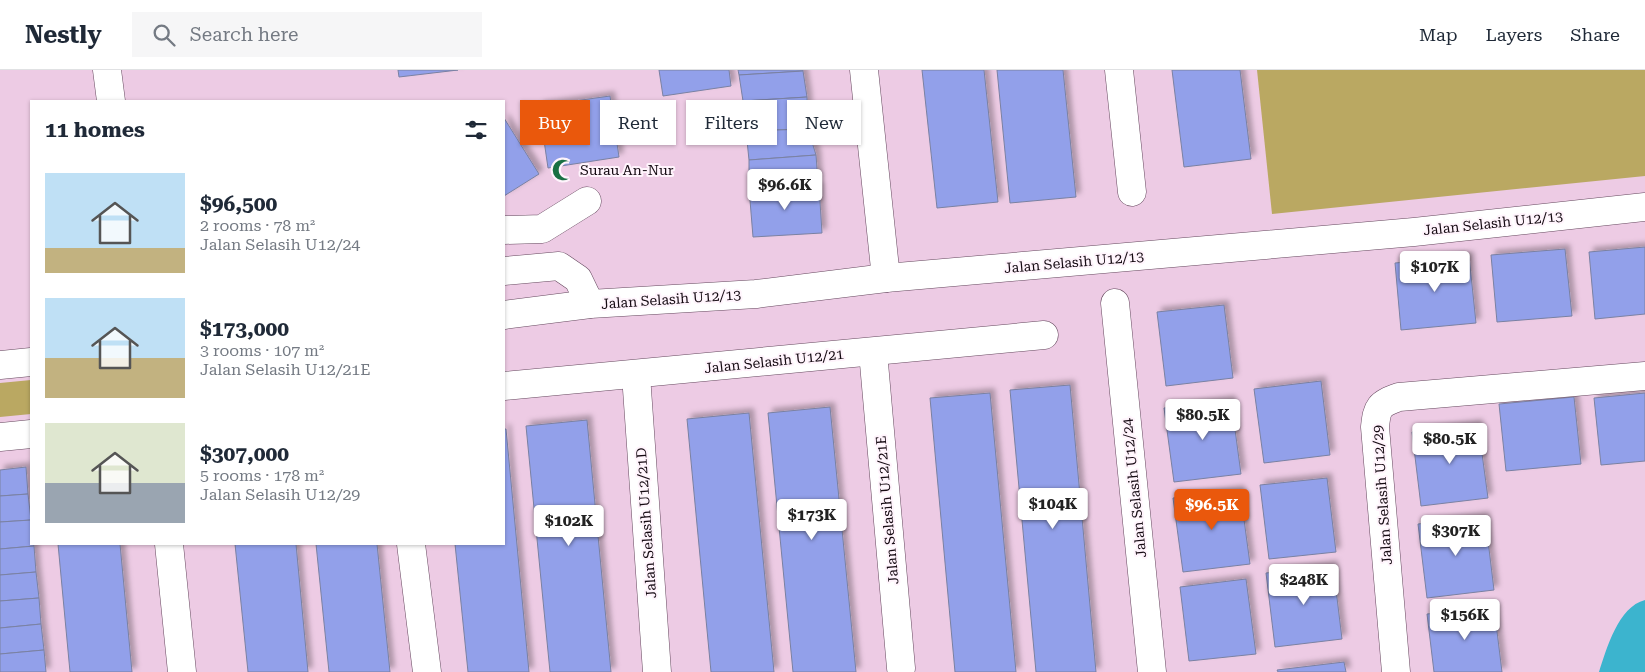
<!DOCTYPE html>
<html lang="en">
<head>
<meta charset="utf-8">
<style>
  body { margin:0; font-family:"Roboto Serif",serif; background:#f6f6f7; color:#1f2937; height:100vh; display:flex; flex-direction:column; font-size:19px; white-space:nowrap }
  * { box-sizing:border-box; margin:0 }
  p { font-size:16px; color:#747a83 }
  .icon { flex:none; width:28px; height:28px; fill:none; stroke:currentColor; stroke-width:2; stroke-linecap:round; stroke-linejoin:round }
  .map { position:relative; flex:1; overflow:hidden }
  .side { position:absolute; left:30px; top:30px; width:475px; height:445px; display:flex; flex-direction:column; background:#fff; border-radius:0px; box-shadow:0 1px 4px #0004 }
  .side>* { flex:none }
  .hud { position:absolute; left:520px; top:30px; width:475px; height:45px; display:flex; gap:10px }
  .price { position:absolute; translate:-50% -42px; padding:0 11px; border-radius:5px; background:#fff; color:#222; font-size:16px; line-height:32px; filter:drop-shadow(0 1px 2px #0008) }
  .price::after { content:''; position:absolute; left:50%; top:30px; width:15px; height:11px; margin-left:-8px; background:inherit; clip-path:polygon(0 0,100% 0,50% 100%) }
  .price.active { background:#ea580c; color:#fff }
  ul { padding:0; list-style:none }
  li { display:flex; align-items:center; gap:15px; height:125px; padding:0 15px }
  li span { display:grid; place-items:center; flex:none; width:140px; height:100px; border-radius:0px; color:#555 }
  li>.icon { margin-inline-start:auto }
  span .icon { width:60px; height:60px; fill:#fffc; stroke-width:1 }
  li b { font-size:21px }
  h2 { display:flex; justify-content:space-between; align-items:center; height:60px; padding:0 15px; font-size:21px }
  .chip { padding:0 18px; border-radius:0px; background:#fff; box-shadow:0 1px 4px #0004; font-size:18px; line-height:45px }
  .chip.active { background:#ea580c; color:#fff }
  header { display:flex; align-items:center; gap:30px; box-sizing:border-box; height:70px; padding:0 25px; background:#fff; border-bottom:1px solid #e0e1e3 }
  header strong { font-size:24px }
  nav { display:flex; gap:28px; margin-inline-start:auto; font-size:18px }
  .search { width:350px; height:45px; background:#f6f6f7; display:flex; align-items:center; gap:12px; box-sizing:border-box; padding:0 18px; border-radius:0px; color:#747a83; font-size:19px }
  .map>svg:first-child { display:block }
  .green { fill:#baa862 }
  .water { fill:#3cb4ce }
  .building { fill:#92a0ea; stroke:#7a81a2; filter:url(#shadow) }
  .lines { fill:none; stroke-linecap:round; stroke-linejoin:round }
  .minor-casing { stroke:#65485e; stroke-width:29 }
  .minor { stroke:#fff; stroke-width:28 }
  .labels { text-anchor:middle; stroke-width:4; stroke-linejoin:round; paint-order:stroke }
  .poi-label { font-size:14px; fill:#150a12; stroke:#fff4fc; text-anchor:start }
  .street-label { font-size:14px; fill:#150a12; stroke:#fff4fc }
</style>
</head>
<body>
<header>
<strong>Nestly</strong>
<div class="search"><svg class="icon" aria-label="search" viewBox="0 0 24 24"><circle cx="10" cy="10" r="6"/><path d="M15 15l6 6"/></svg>Search here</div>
<nav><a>Map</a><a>Layers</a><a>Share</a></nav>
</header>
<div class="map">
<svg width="1645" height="602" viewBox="0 0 1645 602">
  <defs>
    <filter id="shadow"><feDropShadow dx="4.5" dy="-4.5" stdDeviation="2.5" flood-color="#0004"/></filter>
  </defs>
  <rect width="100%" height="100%" fill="#edcbe4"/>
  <!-- green -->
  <g class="green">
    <polygon points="1257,0 1645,0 1645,106 1272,144"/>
    <polygon points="31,310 31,344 0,347 0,313"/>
  </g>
  <!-- water -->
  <path class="water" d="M1645,530V602H1599C1607,578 1618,537 1645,530Z"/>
  <!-- building -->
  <g class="building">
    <polygon points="398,0 458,0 399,7"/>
    <polygon points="659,0 729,0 731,16 663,26"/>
    <polygon points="738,0 803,0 803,1 739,5"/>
    <polygon points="922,0 984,0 998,132 937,138"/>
    <polygon points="997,0 1063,0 1076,127 1010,133"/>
    <polygon points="1172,0 1240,0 1251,89 1184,97"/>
    <polygon points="803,1 807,27 743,31 739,5"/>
    <polygon points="610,26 619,87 548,98 539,36"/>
    <polygon points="807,27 808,59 746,61 743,31"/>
    <polygon points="504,48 539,104 504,126"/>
    <polygon points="808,59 816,85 749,90 746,61"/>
    <polygon points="816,85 818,112 749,116 749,90"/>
    <polygon points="782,116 819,116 822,163 753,167 749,118"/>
    <polygon points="1645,177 1645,244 1595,249 1589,182"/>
    <polygon points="1565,179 1572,246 1497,252 1491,185"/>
    <polygon points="1469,186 1476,253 1401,260 1395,193"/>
    <polygon points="1224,235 1233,308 1166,316 1157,242"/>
    <polygon points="1321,311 1330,385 1264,393 1254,319"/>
    <polygon points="1070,315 1096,602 1036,602 1010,320"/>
    <polygon points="990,323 1016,602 955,602 930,328"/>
    <polygon points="1645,323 1645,391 1601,395 1594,328"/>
    <polygon points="1574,327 1581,394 1506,401 1499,334"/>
    <polygon points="1231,330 1241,404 1174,412 1164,338"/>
    <polygon points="830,337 856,602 793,602 768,343"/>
    <polygon points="749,343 774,602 711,602 687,349"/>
    <polygon points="587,350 611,602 550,602 526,356"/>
    <polygon points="1478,354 1488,428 1421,436 1412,362"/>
    <polygon points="504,359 506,359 529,602 468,602 455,474 504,474"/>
    <polygon points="26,397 28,424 0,426 0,400"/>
    <polygon points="1327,408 1336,482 1269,489 1260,415"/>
    <polygon points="1240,420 1250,494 1183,502 1173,428"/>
    <polygon points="28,424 31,450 0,452 0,426"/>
    <polygon points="1485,446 1494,520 1427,528 1418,454"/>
    <polygon points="31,450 31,474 34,474 34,476 0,479 0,452"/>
    <polygon points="58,474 120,474 132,602 70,602"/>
    <polygon points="235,474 296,474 308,602 248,602"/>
    <polygon points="316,474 377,474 390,602 329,602"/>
    <polygon points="34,476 36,502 0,505 0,479"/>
    <polygon points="1333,495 1342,569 1275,577 1266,503"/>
    <polygon points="36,502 39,528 0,531 0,505"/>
    <polygon points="1246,509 1256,584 1189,591 1180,517"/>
    <polygon points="39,528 41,554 0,558 0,531"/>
    <polygon points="1494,537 1502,602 1434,602 1427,544"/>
    <polygon points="41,554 44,580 0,584 0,558"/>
    <polygon points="44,580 46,602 0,602 0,584"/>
    <polygon points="1344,592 1346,602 1278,602 1277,600"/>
  </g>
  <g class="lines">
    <!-- minor casing -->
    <g class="minor-casing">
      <g id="minor">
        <polyline points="107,0 111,31"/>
        <polyline points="864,0 886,208"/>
        <polyline points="1119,0 1132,122"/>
        <polyline points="504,160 542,159 587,131"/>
        <polyline points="504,201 559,196 578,209 590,234"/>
        <polyline points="1115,233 1152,602"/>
        <polyline points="504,245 590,234 756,224 886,208 1414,162 1645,137"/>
        <polyline points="873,282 901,598"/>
        <polyline points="0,295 31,292"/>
        <polyline points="636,305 657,602"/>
        <polyline points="504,316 1044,265"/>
        <polyline points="0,367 31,364"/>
        <polyline points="169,474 182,602"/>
        <polyline points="411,474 427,602"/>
        <path d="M1396,602L1375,357C1377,337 1379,334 1399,327L1645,306"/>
      </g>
    </g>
    <!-- minor -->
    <use href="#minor" class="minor"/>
  </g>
  <!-- icons -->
  <defs>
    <g id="mosque-bare" transform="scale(1.725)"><path d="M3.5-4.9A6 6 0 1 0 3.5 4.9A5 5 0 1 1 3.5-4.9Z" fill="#197043" stroke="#fff4fc" stroke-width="2.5" paint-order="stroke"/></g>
  </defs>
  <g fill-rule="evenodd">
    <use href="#mosque-bare" x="563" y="100"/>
  </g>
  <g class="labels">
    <!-- poi labels -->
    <g class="poi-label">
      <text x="580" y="105">Surau An-Nur</text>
    </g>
    <!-- street labels -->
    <g class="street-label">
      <text transform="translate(1493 153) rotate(-6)" y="5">Jalan Selasih U12/13</text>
      <text transform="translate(1074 192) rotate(-5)" y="5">Jalan Selasih U12/13</text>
      <text transform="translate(671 229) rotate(-4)" y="5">Jalan Selasih U12/13</text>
      <text transform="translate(774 291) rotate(-6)" y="5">Jalan Selasih U12/21</text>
      <text transform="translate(1134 418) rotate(-96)" y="5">Jalan Selasih U12/24</text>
      <text transform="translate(1382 425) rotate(-94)" y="5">Jalan Selasih U12/29</text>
      <text transform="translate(887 440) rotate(-95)" y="5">Jalan Selasih U12/21E</text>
      <text transform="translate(646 453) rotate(-94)" y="5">Jalan Selasih U12/21D</text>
    </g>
  </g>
</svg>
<b class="price" style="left:785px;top:141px">$96.6K</b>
<b class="price" style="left:1435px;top:223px">$107K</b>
<b class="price" style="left:1203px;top:371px">$80.5K</b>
<b class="price" style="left:1450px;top:395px">$80.5K</b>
<b class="price" style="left:1053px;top:460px">$104K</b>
<b class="price active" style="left:1212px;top:461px">$96.5K</b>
<b class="price" style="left:812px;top:471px">$173K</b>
<b class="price" style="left:569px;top:477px">$102K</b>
<b class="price" style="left:1456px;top:487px">$307K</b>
<b class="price" style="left:1304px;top:536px">$248K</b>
<b class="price" style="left:1465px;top:571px">$156K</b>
<div class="hud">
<a class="chip active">Buy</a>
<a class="chip">Rent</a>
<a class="chip">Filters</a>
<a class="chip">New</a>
</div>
<section class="side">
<h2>11 homes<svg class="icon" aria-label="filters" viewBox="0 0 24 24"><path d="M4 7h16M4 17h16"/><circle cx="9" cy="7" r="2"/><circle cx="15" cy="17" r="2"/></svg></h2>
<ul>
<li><span style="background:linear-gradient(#bfe0f5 75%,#c2b280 0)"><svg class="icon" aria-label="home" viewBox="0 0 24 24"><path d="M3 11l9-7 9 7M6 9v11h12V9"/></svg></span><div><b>$96,500</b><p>2 rooms · 78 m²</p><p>Jalan Selasih U12/24</p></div></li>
<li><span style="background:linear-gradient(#bfe0f5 60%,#c2b280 0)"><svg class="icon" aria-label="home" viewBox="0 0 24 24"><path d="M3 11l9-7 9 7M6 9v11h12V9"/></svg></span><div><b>$173,000</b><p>3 rooms · 107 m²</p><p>Jalan Selasih U12/21E</p></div></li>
<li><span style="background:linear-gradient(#dfe7d0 60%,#9aa5b1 0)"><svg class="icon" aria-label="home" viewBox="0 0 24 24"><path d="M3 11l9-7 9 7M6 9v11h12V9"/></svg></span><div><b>$307,000</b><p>5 rooms · 178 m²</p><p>Jalan Selasih U12/29</p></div></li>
</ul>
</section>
</div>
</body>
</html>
